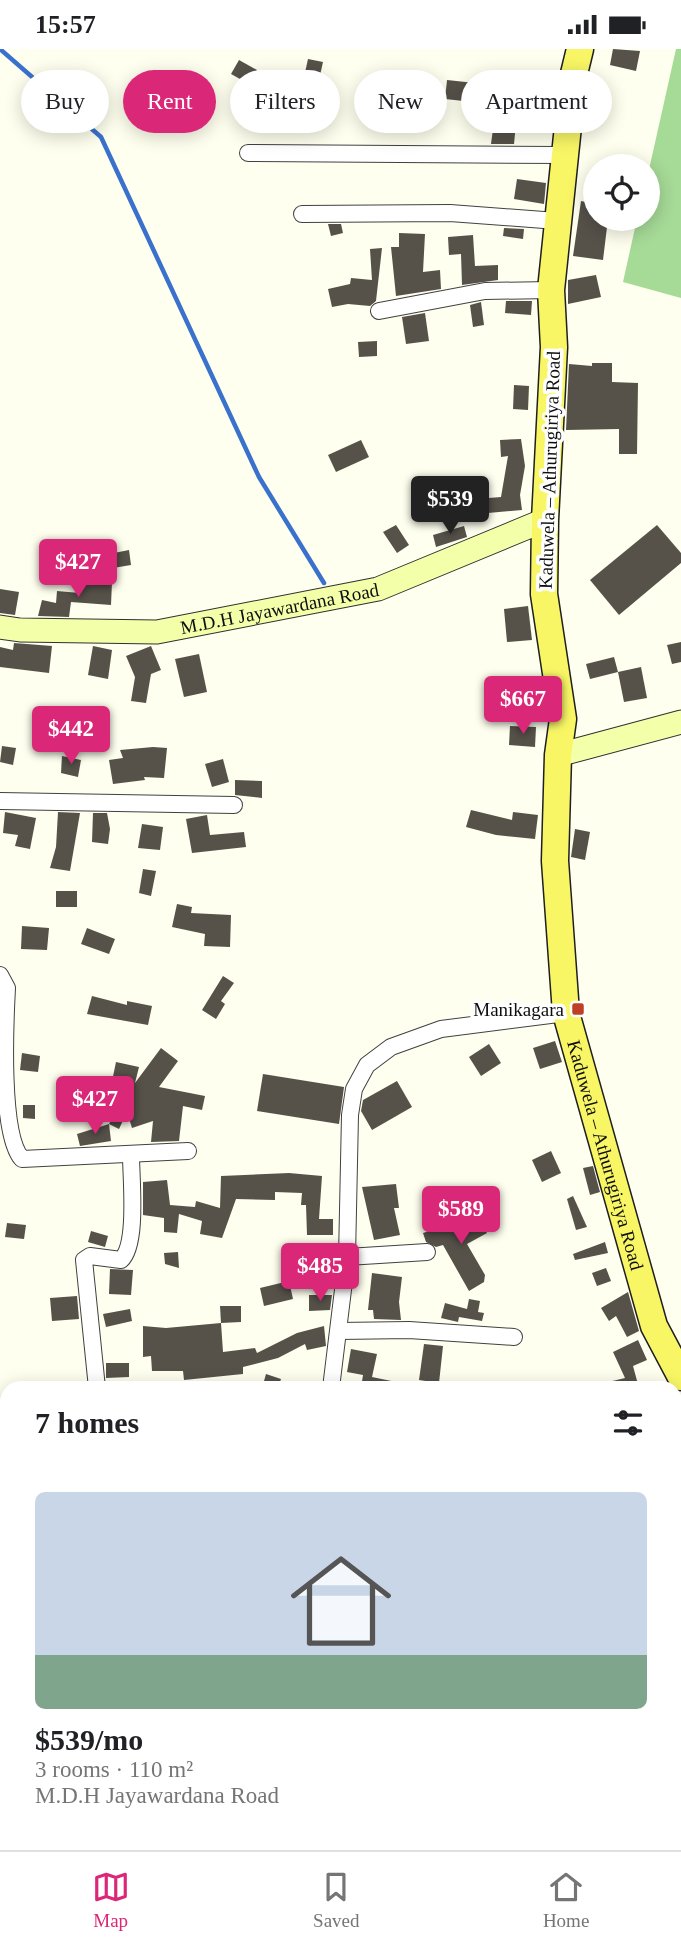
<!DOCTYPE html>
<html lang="en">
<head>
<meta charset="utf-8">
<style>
  body { margin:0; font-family:Georgia,serif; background:#f6f6f6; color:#202124; height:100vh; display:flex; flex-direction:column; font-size:26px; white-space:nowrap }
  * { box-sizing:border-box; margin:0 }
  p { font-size:23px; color:#757577 }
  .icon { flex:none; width:38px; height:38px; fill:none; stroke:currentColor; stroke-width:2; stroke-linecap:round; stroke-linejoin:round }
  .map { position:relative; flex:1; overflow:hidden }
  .panel { position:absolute; left:0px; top:1332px; width:682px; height:471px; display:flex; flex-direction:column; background:#fff; border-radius:21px 21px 0 0; box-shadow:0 4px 18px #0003 }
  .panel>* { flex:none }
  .banner { position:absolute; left:21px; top:21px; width:640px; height:63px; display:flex; gap:14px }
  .controls { position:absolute; left:583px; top:105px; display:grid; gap:14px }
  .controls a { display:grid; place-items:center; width:77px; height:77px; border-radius:50%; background:#fff; box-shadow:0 4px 18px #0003; font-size:35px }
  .price { position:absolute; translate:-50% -60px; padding:0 16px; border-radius:7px; background:#db2777; color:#fff; font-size:23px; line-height:46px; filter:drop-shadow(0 2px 4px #0008) }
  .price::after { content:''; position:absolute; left:50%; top:42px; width:21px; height:16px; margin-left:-10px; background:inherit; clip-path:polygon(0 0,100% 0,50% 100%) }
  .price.on { background:#222; color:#fff }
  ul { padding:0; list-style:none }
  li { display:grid; align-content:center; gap:14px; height:371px; padding:0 35px }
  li+li { border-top:2px solid #e0e0e0 }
  li span { display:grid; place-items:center; height:217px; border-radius:10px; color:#555 }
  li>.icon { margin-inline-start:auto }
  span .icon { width:126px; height:126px; fill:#fffc; stroke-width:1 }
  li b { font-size:30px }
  h2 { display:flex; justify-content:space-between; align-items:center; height:84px; padding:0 35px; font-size:30px }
  .pill { padding:0 24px; border-radius:32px; background:#fff; box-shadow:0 4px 18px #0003; font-size:24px; line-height:63px }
  .pill.on { background:#db2777; color:#fff }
  .status { display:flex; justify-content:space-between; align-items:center; height:49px; padding:0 35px; background:#fff; direction:ltr }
  .status svg { height:19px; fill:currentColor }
  .menu { display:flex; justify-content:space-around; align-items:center; height:98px; border-top:2px solid #e0e0e0; background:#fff; font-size:19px; color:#757577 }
  .menu a { display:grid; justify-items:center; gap:4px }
  .menu .on { color:#db2777 }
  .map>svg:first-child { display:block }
  .forest { fill:#a6da97 }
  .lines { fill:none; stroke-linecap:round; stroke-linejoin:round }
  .stream { stroke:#3a71cd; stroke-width:4.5 }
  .building { fill:#56524a }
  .street-casing { stroke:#414141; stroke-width:18 }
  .secondary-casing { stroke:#303030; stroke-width:25 }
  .primary-casing { stroke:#1f1f1f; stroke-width:29 }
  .street { stroke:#fff; stroke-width:16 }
  .secondary { stroke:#f4ffaa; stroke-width:23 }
  .primary { stroke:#f8f665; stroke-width:26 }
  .poi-dot { fill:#be4126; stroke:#fff; stroke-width:2.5 }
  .labels { text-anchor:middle; stroke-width:7; stroke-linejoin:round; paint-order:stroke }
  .street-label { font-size:19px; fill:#0e0e0e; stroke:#fff }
  .poi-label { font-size:19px; fill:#0e0e0e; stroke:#fff; text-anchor:end }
</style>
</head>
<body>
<div class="status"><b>15:57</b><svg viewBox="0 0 49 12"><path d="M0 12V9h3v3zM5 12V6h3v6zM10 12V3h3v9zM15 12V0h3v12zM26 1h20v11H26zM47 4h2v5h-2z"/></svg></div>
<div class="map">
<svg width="681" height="1801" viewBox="0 0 681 1801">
  <rect width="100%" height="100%" fill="#feffee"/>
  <!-- forest -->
  <polygon class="forest" points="676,0 681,0 681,249 623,233 637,170 648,170 648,125"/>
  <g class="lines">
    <!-- stream -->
    <polyline class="stream" points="0,0 101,88 259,428 324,534"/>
  </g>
  <!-- building -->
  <g class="building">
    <polygon points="613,0 640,2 636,22 610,16"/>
    <polygon points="308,10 323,13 319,31 304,28"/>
    <polygon points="239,11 257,21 249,35 231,25"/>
    <polygon points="447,31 475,34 473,53 445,50"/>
    <polygon points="311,39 323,43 318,59 305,54"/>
    <polygon points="494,72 516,74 514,95 491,95"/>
    <polygon points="517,130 546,134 544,155 514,150"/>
    <polygon points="581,152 595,155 595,170 608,170 603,211 573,207"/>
    <polygon points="328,175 341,175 343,184 331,187"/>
    <polygon points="504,179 524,180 523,190 503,187"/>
    <polygon points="399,184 425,185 423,223 440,221 441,240 396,247 391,198 399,198"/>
    <polygon points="473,186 475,217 498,216 498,231 462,236 461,205 449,206 448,188"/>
    <polygon points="382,199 376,252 370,257 348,255 332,258 328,240 350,235 351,229 372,231 370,200"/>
    <polygon points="596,226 601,248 568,255 568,231"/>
    <polygon points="506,252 532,252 531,266 505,264"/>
    <polygon points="481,253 484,276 473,278 470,256"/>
    <polygon points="425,264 429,292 406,295 402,268"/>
    <polygon points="377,292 377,307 359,308 358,293"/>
    <polygon points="592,314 612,314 612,333 638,334 637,405 619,405 619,380 566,381 569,315 592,317"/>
    <polygon points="514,336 529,337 528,361 513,360"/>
    <polygon points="521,390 525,417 520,446 522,461 477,465 476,450 501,448 508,407 501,408 500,391"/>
    <polygon points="361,391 369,408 336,423 328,406"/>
    <polygon points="396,476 409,496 397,504 383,483"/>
    <polygon points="657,476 681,504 681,514 619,566 590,531"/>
    <polygon points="464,477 467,488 436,498 433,486"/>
    <polygon points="129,501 131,516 107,520 104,506"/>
    <polygon points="81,531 112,533 111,556 71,553 69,568 38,567 42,551 56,554 57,542 80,544"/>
    <polygon points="0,540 19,543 15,566 0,564"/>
    <polygon points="528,557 532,591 507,593 504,560"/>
    <polygon points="681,593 681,613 672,615 667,596"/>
    <polygon points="14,594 52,597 49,624 0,618 0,598 13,601"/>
    <polygon points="93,597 112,601 108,630 88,626"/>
    <polygon points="151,597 161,621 151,625 146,654 131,652 135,628 126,607"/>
    <polygon points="199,605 207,643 184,648 175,610"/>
    <polygon points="614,608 618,623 590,630 586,615"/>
    <polygon points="641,618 647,649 624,653 618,623"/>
    <polygon points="510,677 536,678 535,698 509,696"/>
    <polygon points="2,697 16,699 13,716 0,713"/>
    <polygon points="153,698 167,699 164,729 144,728 145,731 113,735 109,711 123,709 120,701"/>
    <polygon points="62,707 81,711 78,728 61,724"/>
    <polygon points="223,710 229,733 212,738 205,715"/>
    <polygon points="235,731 262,732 262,749 235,746"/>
    <polygon points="471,761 512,771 513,763 538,766 535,790 496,786 466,778"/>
    <polygon points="5,763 36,769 30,800 15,797 18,786 3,784"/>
    <polygon points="58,763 80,764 70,822 50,819 56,798"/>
    <polygon points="93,764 107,764 110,780 108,795 92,793"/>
    <polygon points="207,766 210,786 244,783 246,798 192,804 186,770"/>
    <polygon points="142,775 163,778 160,801 138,799"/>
    <polygon points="575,780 590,783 585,811 571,808"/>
    <polygon points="143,820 156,822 151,847 139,844"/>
    <rect x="56" y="842" width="21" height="16"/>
    <polygon points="177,855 192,858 191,864 231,866 230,898 204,897 205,885 172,878"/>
    <polygon points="22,877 49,879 47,901 21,900"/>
    <polygon points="87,879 115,890 109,905 81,895"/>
    <polygon points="223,927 234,934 221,952 225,955 216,970 202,961"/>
    <polygon points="92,947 127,956 127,952 152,957 148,976 87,965"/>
    <polygon points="555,992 562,1013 540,1020 533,999"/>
    <polygon points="489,995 501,1014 481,1027 469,1008"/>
    <polygon points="161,999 178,1012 159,1038 205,1047 202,1061 183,1057 179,1092 151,1093 153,1072 132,1079 127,1063 119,1080 109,1075 114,1065 130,1060 134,1042 111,1037 116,1013 139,1018 135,1034"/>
    <polygon points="22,1004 40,1007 38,1023 20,1021"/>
    <polygon points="263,1025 344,1038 339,1075 257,1062"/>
    <polygon points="397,1032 412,1058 372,1081 361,1062 363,1051"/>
    <polygon points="23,1056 35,1056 35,1070 23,1069"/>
    <polygon points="109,1075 111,1092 80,1097 77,1085"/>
    <polygon points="551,1102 561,1124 542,1133 532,1111"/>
    <polygon points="593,1117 600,1143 590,1146 583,1119"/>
    <polygon points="289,1124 322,1127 319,1170 333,1170 333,1186 307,1186 306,1156 301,1156 302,1144 275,1143 275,1151 236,1150 222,1189 200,1185 202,1172 179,1165 177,1184 164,1183 164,1169 143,1166 143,1133 167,1131 170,1156 195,1158 196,1152 220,1159 221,1127"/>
    <polygon points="396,1135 399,1159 394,1159 400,1186 374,1191 362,1138"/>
    <polygon points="573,1147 587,1178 576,1181 567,1150"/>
    <polygon points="472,1158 487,1184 467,1195 485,1226 484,1233 469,1242 443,1196 436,1198 426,1193 423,1184 465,1170 462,1164"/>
    <polygon points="7,1174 26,1176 24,1190 5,1188"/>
    <polygon points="91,1182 108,1187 105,1198 88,1193"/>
    <polygon points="605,1193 608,1204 575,1211 573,1205"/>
    <polygon points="178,1203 179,1219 165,1215 164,1204"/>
    <polygon points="606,1219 611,1232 597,1237 592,1224"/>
    <polygon points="110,1220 133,1221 131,1246 109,1245"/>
    <polygon points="372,1224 402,1228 399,1253 401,1271 374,1270 373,1261 368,1261"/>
    <polygon points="289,1232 293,1250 264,1257 260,1239"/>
    <polygon points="628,1243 639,1282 627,1288 616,1267 609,1272 601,1259"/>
    <polygon points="309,1246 332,1246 330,1261 309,1262"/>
    <polygon points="77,1247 79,1270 52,1272 50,1249"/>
    <polygon points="469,1250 480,1252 478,1263 484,1264 482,1272 459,1268 458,1273 441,1269 445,1254 467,1260"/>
    <polygon points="220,1257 241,1257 241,1273 221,1274"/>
    <polygon points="130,1260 132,1272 106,1278 103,1265"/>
    <polygon points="221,1274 223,1303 255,1299 257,1304 297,1284 324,1277 326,1297 307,1301 305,1295 278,1309 243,1318 243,1325 184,1331 183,1322 152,1322 151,1307 143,1308 143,1277 166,1279"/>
    <polygon points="638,1291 647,1311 633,1317 639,1339 601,1339 600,1335 625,1329 613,1303"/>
    <polygon points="424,1295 443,1297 439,1334 419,1331"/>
    <polygon points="351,1300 377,1305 372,1328 401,1334 401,1339 361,1339 363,1326 347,1323"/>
    <polygon points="106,1314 129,1314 129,1328 106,1329"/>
    <polygon points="266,1325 281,1330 278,1339 262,1339"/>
  </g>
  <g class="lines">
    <!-- street casing -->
    <g class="street-casing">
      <g id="street">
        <polyline points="248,104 564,106"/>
        <polyline points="302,165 450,164 557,172"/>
        <polyline points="379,262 485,242 551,241"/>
        <polyline points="0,752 234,756"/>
        <path d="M0,926L7,939C5,976 0,1086 22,1110L188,1102"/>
        <polyline points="347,1208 427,1203"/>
        <polyline points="339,1282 409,1281 514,1288"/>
        <path d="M97,1339L84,1211L90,1207L121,1211C138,1196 131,1130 131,1106"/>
        <polyline points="331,1339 347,1208 350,1066 354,1040 367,1016 391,998 441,980 566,964"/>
        <polyline points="0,1504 7,1496"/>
        <polyline points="393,1796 395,1801"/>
      </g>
    </g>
    <!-- secondary casing -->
    <g class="secondary-casing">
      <g id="secondary">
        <path id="s1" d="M0,578L20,581L157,583L378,540L545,471"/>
        <polyline points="558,706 681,673"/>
      </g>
    </g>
    <!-- primary casing -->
    <g class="primary-casing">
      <g id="primary">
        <path id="s2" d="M580,0L573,29L551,241L554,298L545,471L544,545L563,670L558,706L555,812L566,964L654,1277L681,1328"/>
      </g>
    </g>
    <!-- street -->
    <use href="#street" class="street"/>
    <!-- secondary -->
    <use href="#secondary" class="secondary"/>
    <!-- primary -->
    <use href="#primary" class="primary"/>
  </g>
  <!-- markers -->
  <rect class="poi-dot" x="571" y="953" width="14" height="14" rx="3.5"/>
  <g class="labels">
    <!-- street labels -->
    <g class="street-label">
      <text transform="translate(549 421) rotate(-88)" y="7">Kaduwela – Athurugiriya Road</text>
      <text dy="7" stroke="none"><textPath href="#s1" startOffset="282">M.D.H Jayawardana Road</textPath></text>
      <text dy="7" stroke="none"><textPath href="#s2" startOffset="1116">Kaduwela – Athurugiriya Road</textPath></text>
    </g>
    <!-- poi labels -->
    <g class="poi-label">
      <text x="564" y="967">Manikagara</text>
    </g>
  </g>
</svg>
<div class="controls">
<a><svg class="icon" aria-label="locate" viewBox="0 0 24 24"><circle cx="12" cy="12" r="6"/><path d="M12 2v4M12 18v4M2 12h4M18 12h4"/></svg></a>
</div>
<b class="price on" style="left:450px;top:487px">$539</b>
<b class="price" style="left:78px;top:550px">$427</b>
<b class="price" style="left:523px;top:687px">$667</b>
<b class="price" style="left:71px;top:717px">$442</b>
<b class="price" style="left:95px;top:1087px">$427</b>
<b class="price" style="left:461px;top:1197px">$589</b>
<b class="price" style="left:320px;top:1254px">$485</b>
<div class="banner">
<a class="pill">Buy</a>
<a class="pill on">Rent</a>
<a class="pill">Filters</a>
<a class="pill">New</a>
<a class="pill">Apartment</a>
</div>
<section class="panel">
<h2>7 homes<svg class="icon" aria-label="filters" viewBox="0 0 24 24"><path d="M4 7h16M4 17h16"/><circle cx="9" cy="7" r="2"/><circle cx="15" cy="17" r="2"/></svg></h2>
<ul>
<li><span style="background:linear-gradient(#c9d6e8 75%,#7fa58c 0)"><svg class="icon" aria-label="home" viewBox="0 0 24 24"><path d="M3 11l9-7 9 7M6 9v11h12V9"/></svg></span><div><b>$539/mo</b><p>3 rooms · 110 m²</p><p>M.D.H Jayawardana Road</p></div></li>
</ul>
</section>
</div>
<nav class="menu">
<a class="on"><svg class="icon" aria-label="map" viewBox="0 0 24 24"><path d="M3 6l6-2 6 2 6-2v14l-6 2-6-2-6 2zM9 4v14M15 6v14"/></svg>Map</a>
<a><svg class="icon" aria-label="saved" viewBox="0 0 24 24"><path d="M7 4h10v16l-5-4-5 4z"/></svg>Saved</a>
<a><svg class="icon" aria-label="home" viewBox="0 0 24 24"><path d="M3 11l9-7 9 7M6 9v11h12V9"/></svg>Home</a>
</nav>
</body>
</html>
